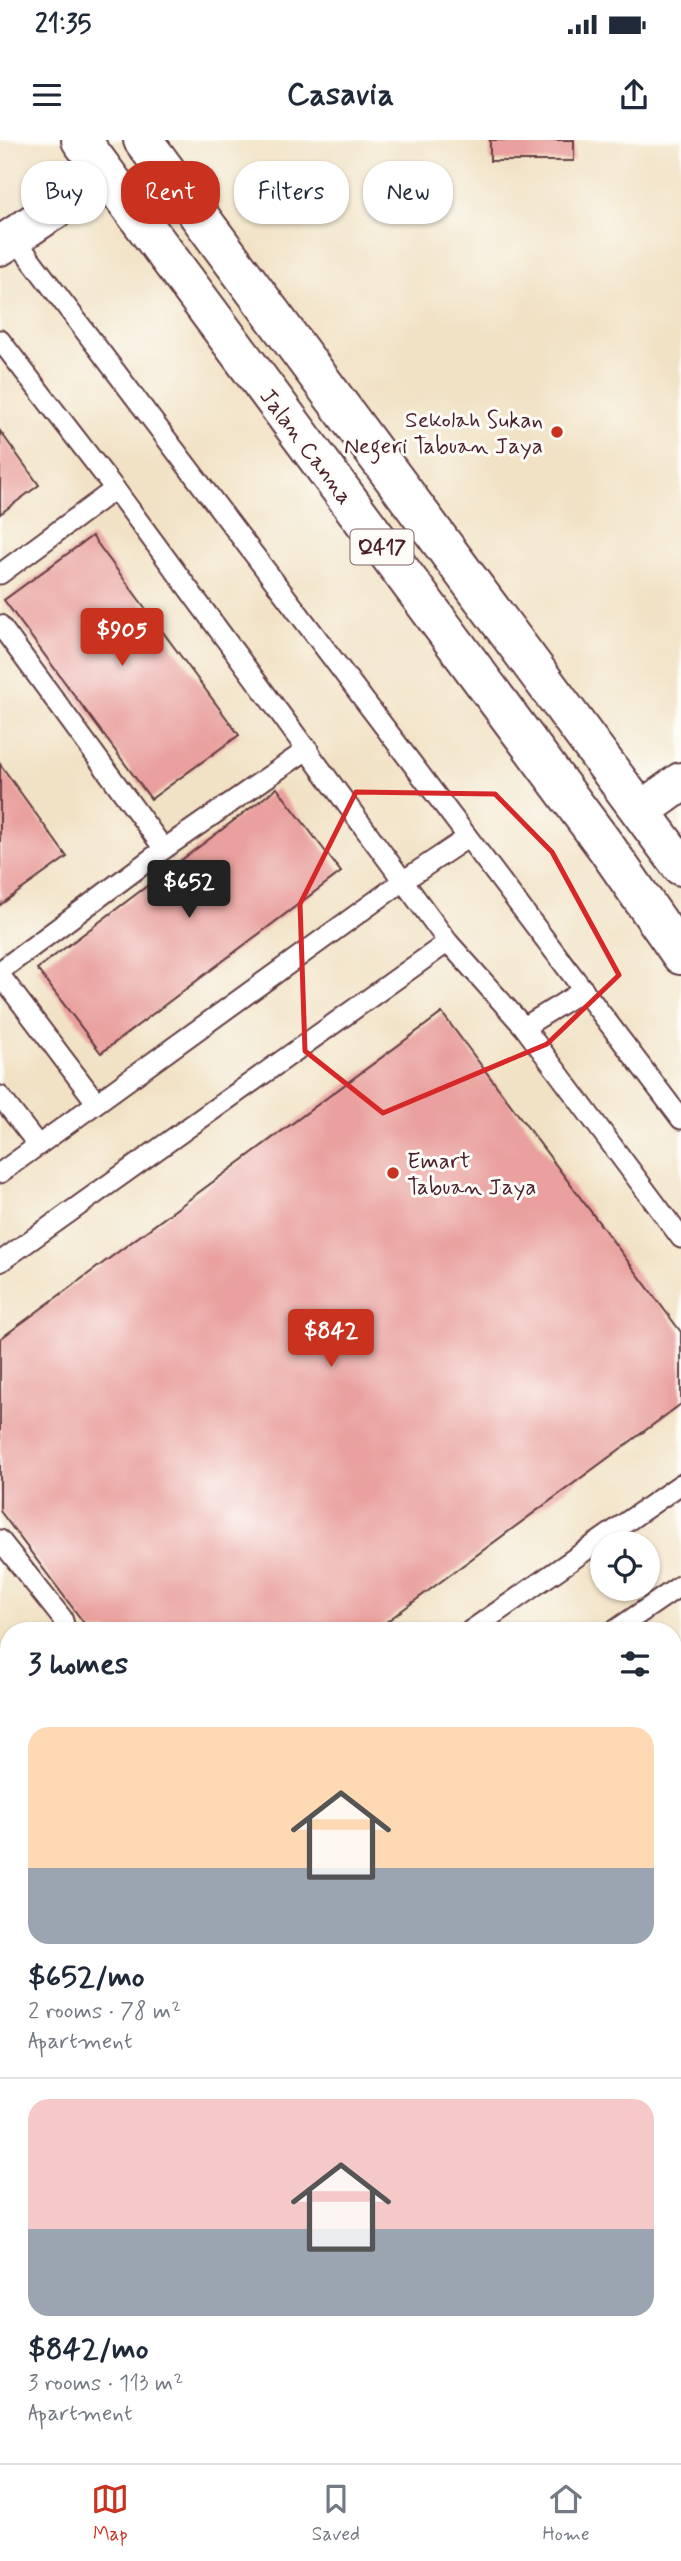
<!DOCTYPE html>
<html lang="en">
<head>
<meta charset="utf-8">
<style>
  body { margin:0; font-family:Mynerve,sans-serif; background:#f6f6f7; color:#1f2937; height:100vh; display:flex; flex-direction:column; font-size:26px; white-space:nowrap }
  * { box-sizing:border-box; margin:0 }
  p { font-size:23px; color:#747a83 }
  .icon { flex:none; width:38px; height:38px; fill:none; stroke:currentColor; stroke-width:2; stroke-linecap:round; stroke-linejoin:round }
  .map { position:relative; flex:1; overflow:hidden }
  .panel { position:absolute; left:0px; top:1482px; width:682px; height:842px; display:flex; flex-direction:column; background:#fff; border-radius:28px 28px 0 0; box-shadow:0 2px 5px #0004 }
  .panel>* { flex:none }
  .banner { position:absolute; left:21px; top:21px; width:640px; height:63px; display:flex; gap:14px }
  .tools { position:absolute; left:590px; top:1391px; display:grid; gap:14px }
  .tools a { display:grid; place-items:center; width:70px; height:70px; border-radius:50%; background:#fff; box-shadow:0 2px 5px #0004; font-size:35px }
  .price { position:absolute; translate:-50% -60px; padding:0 16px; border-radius:7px; background:#c8321e; color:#fff; font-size:23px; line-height:46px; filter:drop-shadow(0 2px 4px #0008) }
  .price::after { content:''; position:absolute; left:50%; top:42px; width:21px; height:16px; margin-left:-10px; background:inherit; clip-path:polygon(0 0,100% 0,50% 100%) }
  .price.active { background:#222; color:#fff }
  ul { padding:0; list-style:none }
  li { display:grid; align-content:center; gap:14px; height:371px; padding:0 28px }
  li+li { border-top:2px solid #e0e1e3 }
  li span { display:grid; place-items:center; height:217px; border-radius:21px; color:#555 }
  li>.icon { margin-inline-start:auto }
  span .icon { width:126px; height:126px; fill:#fffc; stroke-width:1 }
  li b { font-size:30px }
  h2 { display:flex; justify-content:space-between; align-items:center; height:84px; padding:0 28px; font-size:30px }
  .chip { padding:0 24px; border-radius:28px; background:#fff; box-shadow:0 2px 5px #0004; font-size:24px; line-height:63px }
  .chip.active { background:#c8321e; color:#fff }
  .status { display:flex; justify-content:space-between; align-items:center; height:49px; padding:0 35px; background:#fff; direction:ltr }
  .status svg { height:19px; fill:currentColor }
  header { display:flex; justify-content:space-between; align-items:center; height:91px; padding:0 28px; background:#fff; font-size:32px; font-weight:800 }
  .tab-bar { display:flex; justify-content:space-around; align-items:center; height:98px; border-top:2px solid #e0e1e3; background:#fff; font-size:19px; color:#747a83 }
  .tab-bar a { display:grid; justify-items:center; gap:4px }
  .tab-bar .active { color:#c8321e }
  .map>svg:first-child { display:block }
  .green { fill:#a6bd62; stroke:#786e46; stroke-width:2 }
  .building { fill:#e9a09e }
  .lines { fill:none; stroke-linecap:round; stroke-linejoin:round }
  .lane-casing { stroke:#633c42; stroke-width:23 }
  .street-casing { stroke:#633c42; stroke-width:42 }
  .secondary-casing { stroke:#633c42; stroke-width:42 }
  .highway-casing { stroke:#633c42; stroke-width:42 }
  .lane { stroke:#fff; stroke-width:19 }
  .street { stroke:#fff; stroke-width:38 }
  .secondary { stroke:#fff; stroke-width:38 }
  .highway { stroke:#fff; stroke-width:38 }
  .marked { fill:none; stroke:#d62828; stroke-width:5; stroke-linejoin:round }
  .poi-dot { fill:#c8321e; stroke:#fdfcf7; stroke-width:2.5 }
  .labels { text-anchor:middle; stroke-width:6; stroke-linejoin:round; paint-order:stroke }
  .shield { fill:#fdfcf7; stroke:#806168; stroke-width:2 }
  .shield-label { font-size:21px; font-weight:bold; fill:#4a1f2b }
  .poi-label { font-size:23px; fill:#4a1f2b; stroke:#fdfcf7; text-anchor:end }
  .street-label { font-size:23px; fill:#4a1f2b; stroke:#fdfcf7 }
</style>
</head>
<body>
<div class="status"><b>21:35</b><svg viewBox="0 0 49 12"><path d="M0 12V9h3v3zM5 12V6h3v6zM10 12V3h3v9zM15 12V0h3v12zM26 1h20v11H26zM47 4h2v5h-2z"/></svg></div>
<header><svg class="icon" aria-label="menu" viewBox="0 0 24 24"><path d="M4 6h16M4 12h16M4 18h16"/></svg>Casavia<svg class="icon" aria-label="share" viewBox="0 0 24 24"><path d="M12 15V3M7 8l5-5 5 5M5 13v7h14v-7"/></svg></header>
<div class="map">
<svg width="681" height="2323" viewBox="0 0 681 2323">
  <rect width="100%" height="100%" fill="#fdfcf7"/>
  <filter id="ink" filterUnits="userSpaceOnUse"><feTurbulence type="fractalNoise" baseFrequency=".0143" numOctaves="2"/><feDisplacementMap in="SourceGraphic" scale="14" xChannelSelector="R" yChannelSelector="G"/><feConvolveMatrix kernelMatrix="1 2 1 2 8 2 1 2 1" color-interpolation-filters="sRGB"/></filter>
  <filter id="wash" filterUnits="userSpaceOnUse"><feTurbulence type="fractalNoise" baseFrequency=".00686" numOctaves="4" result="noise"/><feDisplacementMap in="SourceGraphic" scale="28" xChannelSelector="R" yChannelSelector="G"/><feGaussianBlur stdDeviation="1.57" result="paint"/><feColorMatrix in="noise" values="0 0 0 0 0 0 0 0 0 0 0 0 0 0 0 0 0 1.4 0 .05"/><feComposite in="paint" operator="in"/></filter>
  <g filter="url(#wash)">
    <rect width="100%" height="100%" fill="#f1e2c5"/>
    <!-- green -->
    <polygon class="green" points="0,1660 9,1672 9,1909 0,1928"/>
    <g id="blocks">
      <!-- building -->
      <g class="building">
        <rect x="490" y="0" width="84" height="21"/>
        <polygon points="0,291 39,345 0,374"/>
        <polygon points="92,396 239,595 151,659 4,460"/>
        <polygon points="0,624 67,717 0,765"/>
        <polygon points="277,648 341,732 101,913 37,829"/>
        <polygon points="442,873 681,1192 681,1264 374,1491 90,1491 0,1371 0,1199"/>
      </g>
    </g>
  </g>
  <g filter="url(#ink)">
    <use href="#blocks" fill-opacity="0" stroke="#633c42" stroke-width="2"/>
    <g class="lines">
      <!-- lane casing -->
      <g class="lane-casing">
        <g id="lane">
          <polyline points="13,96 681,979"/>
          <polyline points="0,200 115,349 448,802 524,887 681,1098"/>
          <polyline points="0,434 115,349"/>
          <polyline points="0,485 164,709"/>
          <polyline points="0,831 164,709 308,609"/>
          <polyline points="0,835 96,962"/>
          <polyline points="524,887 584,850"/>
          <polyline points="0,956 38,1005"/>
          <polyline points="0,1033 403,741 467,698"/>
          <polyline points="0,1122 448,802"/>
          <polyline points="0,1400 62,1478 66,1491"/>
          <polyline points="470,1491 681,1344"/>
          <polyline points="614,1491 681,1445"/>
          <polyline points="0,1525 9,1535"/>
        </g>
      </g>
      <!-- street casing -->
      <g class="street-casing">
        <g id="street">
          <polyline points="674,1811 681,1806"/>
          <polyline points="674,2259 681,2254"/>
          <polyline points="273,2315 279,2323"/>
          <polyline points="583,2323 594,2315"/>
        </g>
      </g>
      <!-- secondary casing -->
      <g class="secondary-casing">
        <g id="secondary">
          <polyline points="0,106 106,35"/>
          <polyline points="641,671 681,642"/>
        </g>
      </g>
      <!-- highway casing -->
      <g class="highway-casing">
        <g id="highway">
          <polyline points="81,0 606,707 681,815"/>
          <polyline points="143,0 681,726"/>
        </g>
      </g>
      <!-- lane -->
      <use href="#lane" class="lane"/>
      <!-- street -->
      <use href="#street" class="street"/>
      <!-- secondary -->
      <use href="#secondary" class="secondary"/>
      <!-- highway -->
      <use href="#highway" class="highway"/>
    </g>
  </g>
  <!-- marked area -->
  <path class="marked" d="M356,652L495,654L552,712L619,835L547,904L383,973L305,911L300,764Z"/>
  <!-- markers -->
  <g class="poi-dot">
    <circle cx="557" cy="292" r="7"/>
    <circle cx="393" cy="1033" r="7"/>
  </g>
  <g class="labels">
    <!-- shield labels -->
    <rect class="shield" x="350.5" y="389.5" width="63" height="35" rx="5"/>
    <g class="shield-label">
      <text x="382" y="414">Q417</text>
    </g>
    <!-- poi labels -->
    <g class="poi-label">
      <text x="543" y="287">Sekolah Sukan<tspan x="543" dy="26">Negeri Tabuan Jaya</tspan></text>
      <text x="407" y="1028" text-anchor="start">Emart<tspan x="407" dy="26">Tabuan Jaya</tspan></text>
    </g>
    <!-- street labels -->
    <g class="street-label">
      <text transform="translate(307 306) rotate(53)" y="8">Jalan Canna</text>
    </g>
  </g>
</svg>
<div class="tools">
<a><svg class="icon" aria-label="locate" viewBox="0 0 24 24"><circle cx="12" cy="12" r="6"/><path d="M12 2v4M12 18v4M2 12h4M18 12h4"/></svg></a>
</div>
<b class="price" style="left:122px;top:528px">$905</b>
<b class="price active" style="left:189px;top:780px">$652</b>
<b class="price" style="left:331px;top:1229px">$842</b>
<div class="banner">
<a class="chip">Buy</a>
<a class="chip active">Rent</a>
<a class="chip">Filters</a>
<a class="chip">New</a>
</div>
<section class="panel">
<h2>3 homes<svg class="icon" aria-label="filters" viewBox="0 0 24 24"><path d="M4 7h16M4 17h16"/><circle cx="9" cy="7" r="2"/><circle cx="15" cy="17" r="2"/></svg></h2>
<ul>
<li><span style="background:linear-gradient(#ffd9b3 65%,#9aa5b1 0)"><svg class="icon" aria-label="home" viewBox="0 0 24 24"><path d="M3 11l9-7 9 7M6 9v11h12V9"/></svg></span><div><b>$652/mo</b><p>2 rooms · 78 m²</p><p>Apartment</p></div></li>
<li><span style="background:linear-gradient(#f6c9c9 60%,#9aa5b1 0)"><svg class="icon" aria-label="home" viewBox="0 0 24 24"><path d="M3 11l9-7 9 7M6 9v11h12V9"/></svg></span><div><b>$842/mo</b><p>3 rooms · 113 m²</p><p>Apartment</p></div></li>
</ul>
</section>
</div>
<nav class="tab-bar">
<a class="active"><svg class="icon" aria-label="map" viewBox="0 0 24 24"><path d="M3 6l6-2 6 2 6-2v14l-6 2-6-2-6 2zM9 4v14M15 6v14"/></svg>Map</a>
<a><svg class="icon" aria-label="saved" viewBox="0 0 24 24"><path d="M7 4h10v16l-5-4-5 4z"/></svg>Saved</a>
<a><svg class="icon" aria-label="home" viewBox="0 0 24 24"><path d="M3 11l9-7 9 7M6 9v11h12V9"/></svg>Home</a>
</nav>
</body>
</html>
